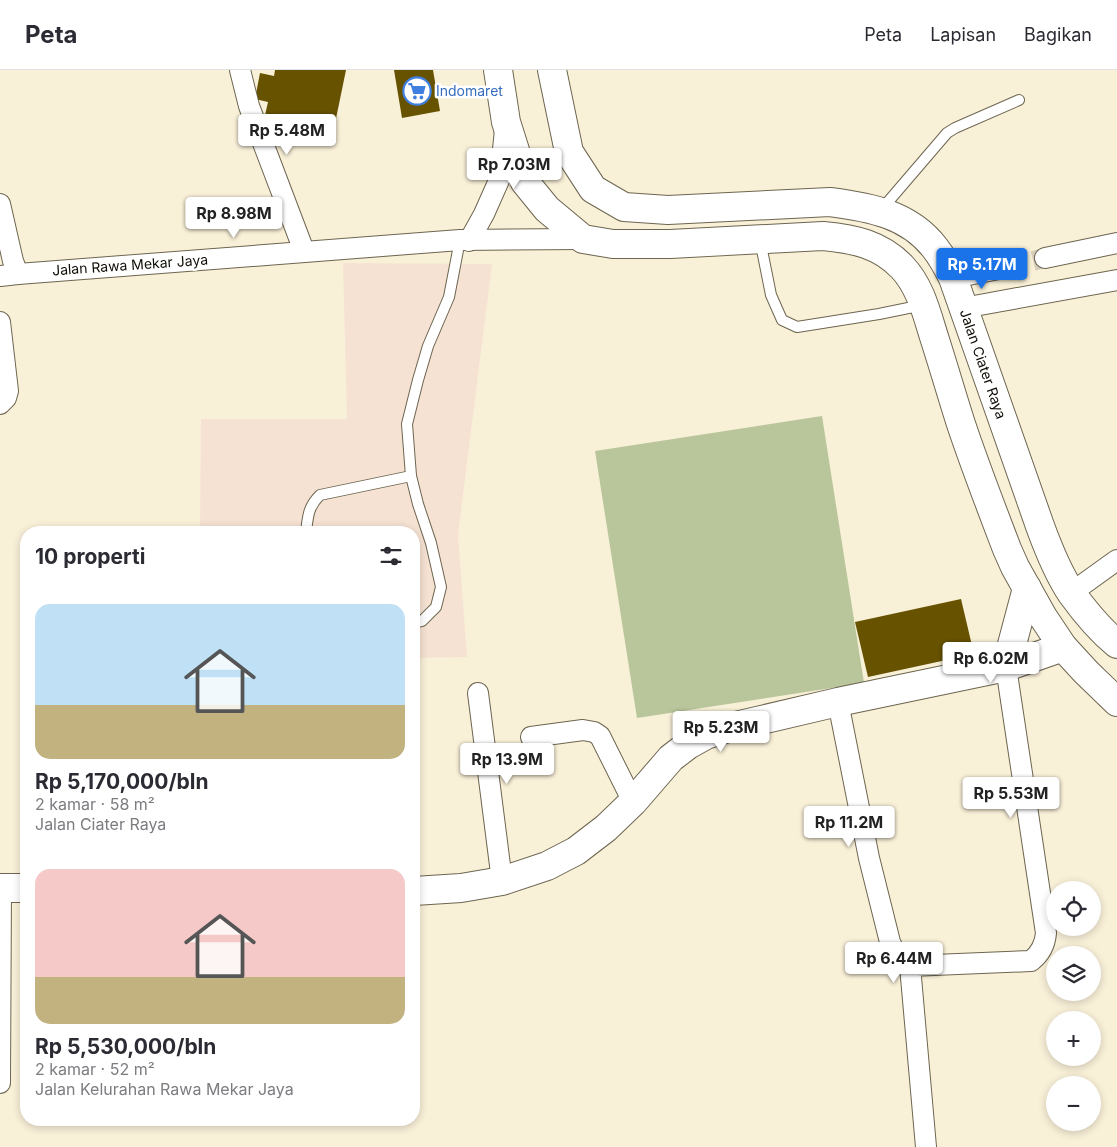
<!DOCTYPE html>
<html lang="id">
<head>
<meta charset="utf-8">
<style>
  body { margin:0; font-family:Inter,sans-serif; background:#f7f7f7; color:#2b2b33; height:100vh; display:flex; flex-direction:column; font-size:19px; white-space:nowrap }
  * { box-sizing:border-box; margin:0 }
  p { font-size:16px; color:#7c7c81 }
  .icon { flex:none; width:28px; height:28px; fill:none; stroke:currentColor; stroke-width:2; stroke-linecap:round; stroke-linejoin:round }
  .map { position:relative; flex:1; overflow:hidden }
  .sheet { position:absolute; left:20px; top:456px; width:400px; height:600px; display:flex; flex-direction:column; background:#fff; border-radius:20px; box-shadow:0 2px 8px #0003 }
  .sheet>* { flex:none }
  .controls { position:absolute; left:1046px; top:811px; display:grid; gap:10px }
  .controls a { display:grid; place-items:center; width:55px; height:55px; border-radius:50%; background:#fff; box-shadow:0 2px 8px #0003; font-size:25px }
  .price { position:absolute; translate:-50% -42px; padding:0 11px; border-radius:5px; background:#fff; color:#222; font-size:16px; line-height:32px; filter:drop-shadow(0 1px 2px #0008) }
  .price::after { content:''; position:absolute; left:50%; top:30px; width:15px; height:11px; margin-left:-8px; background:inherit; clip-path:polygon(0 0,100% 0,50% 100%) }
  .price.active { background:#1a73e8; color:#fff }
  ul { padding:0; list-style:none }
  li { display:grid; align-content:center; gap:10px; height:265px; padding:0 15px }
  li span { display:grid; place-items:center; height:155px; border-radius:15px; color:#555 }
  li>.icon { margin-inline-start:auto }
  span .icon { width:90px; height:90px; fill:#fffc; stroke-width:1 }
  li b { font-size:21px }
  h2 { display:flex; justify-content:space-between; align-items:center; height:60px; padding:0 15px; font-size:21px }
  header { display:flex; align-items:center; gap:30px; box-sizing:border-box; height:70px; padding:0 25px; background:#fff; border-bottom:1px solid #e1e1e2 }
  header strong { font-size:24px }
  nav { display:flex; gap:28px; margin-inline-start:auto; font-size:18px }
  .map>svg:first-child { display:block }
  .industrial { fill:#f6e2d3 }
  .green { fill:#b9c69b }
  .building { fill:#675200 }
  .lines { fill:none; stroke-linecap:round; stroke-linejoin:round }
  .street-tunnel { stroke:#d6ceb8; stroke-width:20; stroke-dasharray:20 10; stroke-linecap:butt }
  .lane-casing { stroke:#6d6550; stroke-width:12 }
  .street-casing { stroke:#6d6550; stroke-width:22 }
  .secondary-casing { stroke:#6d6550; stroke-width:30 }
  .primary-casing { stroke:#6d6550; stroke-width:30 }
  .lane { stroke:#fff; stroke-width:10 }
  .street { stroke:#fff; stroke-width:20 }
  .secondary { stroke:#fff; stroke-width:28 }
  .primary { stroke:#fff; stroke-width:28 }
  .labels { text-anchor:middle; stroke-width:5; stroke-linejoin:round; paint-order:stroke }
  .shop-label { font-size:14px; fill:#366cbe; stroke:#fff; text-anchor:start }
  .street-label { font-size:14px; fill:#0f0c05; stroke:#fff }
</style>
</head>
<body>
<header>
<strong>Peta</strong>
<nav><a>Peta</a><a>Lapisan</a><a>Bagikan</a></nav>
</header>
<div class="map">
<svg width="1117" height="1077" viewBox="0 0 1117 1077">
  <rect width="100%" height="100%" fill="#f9f0d8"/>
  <!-- industrial -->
  <polygon class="industrial" points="343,193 492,194 458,465 467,587 414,588 414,462 200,462 201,349 347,349"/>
  <!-- green -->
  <polygon class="green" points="822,346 864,613 637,648 595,381"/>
  <!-- building -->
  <g class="building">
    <polygon points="275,0 346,0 332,68 263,54 268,32 255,29 260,3 274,6"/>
    <polygon points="394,0 433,0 440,41 402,48"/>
    <polygon points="961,529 974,584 868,607 855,552"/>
  </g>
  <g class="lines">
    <!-- street-tunnel -->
    <polyline class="street-tunnel" points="1004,198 1045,188"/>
    <!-- lane casing -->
    <g class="lane-casing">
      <g id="lane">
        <polyline points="881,140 947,63 955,58 1019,30"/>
        <polyline points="760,170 771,225 782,250 797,257 879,244 923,235"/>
        <path d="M306,462C308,446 308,437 320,425L411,406"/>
        <polyline points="414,553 422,551 436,537 441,517 431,473 418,434 411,406 407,354 418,310 428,276 449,227 460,170"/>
      </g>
    </g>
    <!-- street casing -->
    <g class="street-casing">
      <g id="street">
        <polyline points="240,0 249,36 304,181"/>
        <polyline points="0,134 13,191 18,204"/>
        <polyline points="469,171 484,144 500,108 505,60"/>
        <polyline points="1045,188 1117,173"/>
        <polyline points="0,206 18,204 460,170 583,169"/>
        <polyline points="953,208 1004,198"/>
        <polyline points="963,238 1117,210"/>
        <polyline points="0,252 8,321 6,328 0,334"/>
        <polyline points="1071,523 1117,490"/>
        <polyline points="478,623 502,811"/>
        <path d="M838,632L869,788L890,872C894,883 900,889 910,896"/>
        <polyline points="531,667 583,660 594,662 600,666 633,732"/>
        <polyline points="0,1013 1,818"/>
        <path d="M926,1077L910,896L1031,891C1040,884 1045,875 1046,863L1006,597"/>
      </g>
    </g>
    <!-- secondary casing -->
    <g class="secondary-casing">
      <g id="secondary">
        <polyline points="0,818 26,818"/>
        <polyline points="414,821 461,818 502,811 547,796 576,781 606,758 633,732 671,688 688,675 706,665 731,657 838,632 1006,597 1063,577"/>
      </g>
    </g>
    <!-- primary casing -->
    <g class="primary-casing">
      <g id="primary">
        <path d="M498,0L506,52L525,112L547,139L583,169L613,174H670L823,166C854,169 880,174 902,197C921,217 927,245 935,270C944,298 952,326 961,354C975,396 991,437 1007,479L1015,497L1043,547L1063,577L1086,602L1117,632"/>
        <path d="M552,0L569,82L593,119L624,137L668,140L830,132C869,137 909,144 935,178C942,187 948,198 953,208L1040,456C1048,478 1059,505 1072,524C1085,542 1100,560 1117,574"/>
        <polyline points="1006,597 1027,518"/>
      </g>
    </g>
    <!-- lane -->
    <use href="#lane" class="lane"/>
    <!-- street -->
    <use href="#street" class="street"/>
    <!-- secondary -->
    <use href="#secondary" class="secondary"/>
    <!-- primary -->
    <use href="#primary" class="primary"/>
  </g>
  <!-- icons -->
  <defs>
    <g id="supermarket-ring" transform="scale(1.4375)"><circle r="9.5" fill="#fff" stroke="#3f7fe0" stroke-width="1.5"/><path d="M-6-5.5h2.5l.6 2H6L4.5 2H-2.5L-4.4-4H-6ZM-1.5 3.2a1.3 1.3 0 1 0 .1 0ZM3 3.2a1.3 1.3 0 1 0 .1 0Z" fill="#3f7fe0"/></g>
  </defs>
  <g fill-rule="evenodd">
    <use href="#supermarket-ring" x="417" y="21"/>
  </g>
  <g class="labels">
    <!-- shop labels -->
    <g class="shop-label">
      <text x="436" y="26">Indomaret</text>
    </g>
    <!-- street labels -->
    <g class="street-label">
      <text transform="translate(130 195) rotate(-4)" y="5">Jalan Rawa Mekar Jaya</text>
      <text transform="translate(983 294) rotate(71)" y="5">Jalan Ciater Raya</text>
    </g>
  </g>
</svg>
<div class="controls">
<a><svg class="icon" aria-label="locate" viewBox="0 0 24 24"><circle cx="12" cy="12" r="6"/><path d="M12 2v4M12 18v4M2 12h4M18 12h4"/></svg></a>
<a><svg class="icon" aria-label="layers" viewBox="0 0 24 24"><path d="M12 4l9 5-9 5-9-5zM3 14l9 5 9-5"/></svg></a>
<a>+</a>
<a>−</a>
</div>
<b class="price" style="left:287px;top:86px">Rp 5.48M</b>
<b class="price" style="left:514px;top:120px">Rp 7.03M</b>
<b class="price" style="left:234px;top:169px">Rp 8.98M</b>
<b class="price active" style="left:982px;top:220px">Rp 5.17M</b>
<b class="price" style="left:991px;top:614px">Rp 6.02M</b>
<b class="price" style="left:721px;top:683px">Rp 5.23M</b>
<b class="price" style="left:507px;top:715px">Rp 13.9M</b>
<b class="price" style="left:1011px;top:749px">Rp 5.53M</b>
<b class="price" style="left:849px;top:778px">Rp 11.2M</b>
<b class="price" style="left:894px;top:914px">Rp 6.44M</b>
<section class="sheet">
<h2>10 properti<svg class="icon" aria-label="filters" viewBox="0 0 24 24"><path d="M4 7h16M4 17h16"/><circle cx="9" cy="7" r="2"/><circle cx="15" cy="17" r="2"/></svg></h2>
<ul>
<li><span style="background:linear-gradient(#bfe0f5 65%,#c2b280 0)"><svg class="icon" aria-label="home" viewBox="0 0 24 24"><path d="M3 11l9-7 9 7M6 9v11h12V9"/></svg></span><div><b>Rp 5,170,000/bln</b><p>2 kamar · 58 m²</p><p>Jalan Ciater Raya</p></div></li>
<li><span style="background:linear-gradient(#f6c9c9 70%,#c2b280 0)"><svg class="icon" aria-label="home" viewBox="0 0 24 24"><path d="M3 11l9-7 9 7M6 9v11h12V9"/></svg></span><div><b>Rp 5,530,000/bln</b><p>2 kamar · 52 m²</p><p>Jalan Kelurahan Rawa Mekar Jaya</p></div></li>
</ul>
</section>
</div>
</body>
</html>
